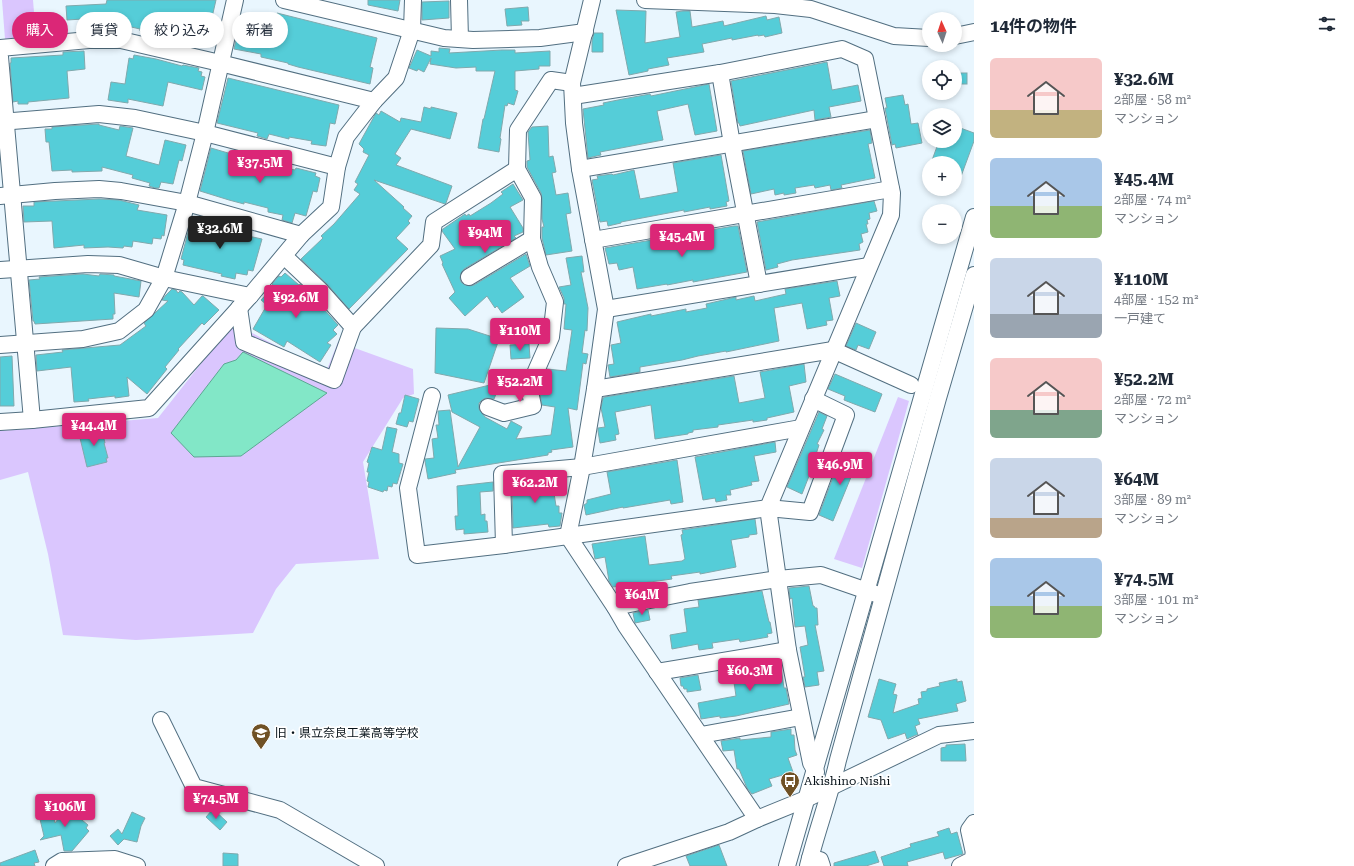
<!DOCTYPE html>
<html lang="ja">
<head>
<meta charset="utf-8">
<style>
  body { margin:0; font-family:"Roboto Serif","Noto Sans JP",serif; background:#f2f2f3; color:#1f2937; height:100vh; display:flex; flex-direction:column; font-size:15px; white-space:nowrap }
  * { box-sizing:border-box; margin:0 }
  p { font-size:13px; color:#747a83 }
  .icon { flex:none; width:22px; height:22px; fill:none; stroke:currentColor; stroke-width:2; stroke-linecap:round; stroke-linejoin:round }
  .map { position:relative; flex:1; overflow:hidden }
  .sheet { display:flex; flex-direction:column; background:#fff; width:380px }
  .sheet>* { flex:none }
  .guide { position:absolute; left:12px; top:12px; width:380px; height:36px; display:flex; gap:8px }
  .needle { width:26px; rotate:357deg }
  .fabs { position:absolute; left:922px; top:12px; display:grid; gap:8px }
  .fabs a { display:grid; place-items:center; width:40px; height:40px; border-radius:50%; background:#fff; box-shadow:0 2px 6px #0003; font-size:20px }
  .price { position:absolute; translate:-50% -34px; padding:0 9px; border-radius:4px; background:#db2777; color:#fff; font-size:13px; line-height:26px; filter:drop-shadow(0 1px 2px #0008) }
  .price::after { content:''; position:absolute; left:50%; top:24px; width:12px; height:9px; margin-left:-6px; background:inherit; clip-path:polygon(0 0,100% 0,50% 100%) }
  .price.current { background:#222; color:#fff }
  ul { padding:0; list-style:none }
  li { display:flex; align-items:center; gap:12px; height:100px; padding:0 16px }
  li span { display:grid; place-items:center; flex:none; width:112px; height:80px; border-radius:6px; color:#555 }
  li>.icon { margin-inline-start:auto }
  span .icon { width:48px; height:48px; fill:#fffc; stroke-width:1 }
  li b { font-size:17px }
  h2 { display:flex; justify-content:space-between; align-items:center; height:48px; padding:0 16px; font-size:17px }
  .tag { padding:0 14px; border-radius:18px; background:#fff; box-shadow:0 2px 6px #0003; font-size:14px; line-height:36px }
  .tag.current { background:#db2777; color:#fff }
  main { display:flex; flex:1; min-height:0 }
  .map>svg:first-child { display:block }
  .green { fill:#dac6fe }
  .water { fill:#82e7c7; stroke:#5da793 }
  .building { fill:#55cdd8; stroke:#80a9ad }
  .lines { fill:none; stroke-linecap:round; stroke-linejoin:round }
  .minor-casing { stroke:#526f81; stroke-width:18 }
  .minor { stroke:#fff; stroke-width:16 }
  .labels { text-anchor:middle; stroke-width:3.5; stroke-linejoin:round; paint-order:stroke }
  .poi-label { font-size:12px; fill:#071219; stroke:#fff; text-anchor:start }
</style>
</head>
<body>
<main>
<div class="map">
<svg width="974" height="866" viewBox="0 0 974 866">
  <rect width="100%" height="100%" fill="#e9f6fe"/>
  <!-- green -->
  <g class="green">
    <polygon points="2,0 33,0 36,37 5,39"/>
    <polygon points="233,323 326,372 338,342 413,369 414,394 403,398 363,462 379,559 296,564 276,589 253,633 136,640 63,635 48,554 28,472 0,480 0,431 158,418"/>
    <polygon points="898,397 909,401 862,568 834,559"/>
  </g>
  <!-- water -->
  <polygon class="water" points="243,352 327,393 241,456 194,457 171,433 224,364 236,360"/>
  <!-- building -->
  <g class="building">
    <polygon points="107,0 216,0 210,26 213,27 210,44 201,42 201,45 186,42 150,31 149,33 140,31 140,29 127,26 98,25 99,18 67,20 66,6 106,4"/>
    <polygon points="368,0 400,0 398,11 368,5"/>
    <polygon points="449,1 449,18 422,20 422,2"/>
    <polygon points="528,7 529,21 521,21 522,25 507,26 505,9"/>
    <polygon points="616,10 646,11 645,43 680,37 676,12 683,11 690,11 692,27 723,21 724,26 766,16 767,20 779,17 782,33 765,37 764,35 758,36 758,35 732,40 732,38 702,44 704,52 667,58 669,65 648,69 648,71 629,75"/>
    <polygon points="277,13 377,38 370,67 373,68 370,84 298,67 288,64 288,63 261,57 261,54 234,49 237,35 271,42"/>
    <polygon points="594,33 603,33 603,52 592,52 592,41"/>
    <polygon points="439,48 450,49 449,53 502,50 515,50 515,53 550,51 550,66 539,66 539,69 515,71 515,90 518,91 514,105 508,103 507,106 505,105 500,138 501,139 499,152 478,148 483,119 484,119 495,71 476,71 476,67 456,68 430,64 431,58 424,72 418,69 417,71 409,68 417,50 431,56 431,51 439,52"/>
    <polygon points="84,51 85,69 67,71 69,98 28,102 28,104 18,104 18,101 13,102 10,63 11,63 11,58 63,55 63,52"/>
    <polygon points="134,55 156,59 182,66 183,65 199,68 198,71 202,72 201,76 205,77 202,90 168,82 163,106 128,99 128,103 108,100 111,82 125,84 129,58 133,59"/>
    <polygon points="827,62 832,90 858,85 861,101 829,107 831,117 815,120 814,110 740,126 739,123 738,123 731,81"/>
    <rect x="955" y="73" width="12" height="11"/>
    <polygon points="228,78 339,105 335,124 330,123 326,146 311,144 312,141 289,137 289,139 269,134 267,139 257,136 258,133 217,123"/>
    <polygon points="709,84 717,131 695,135 688,104 657,111 663,140 600,152 601,155 588,158 583,109 604,105 603,103 623,99 650,94 651,96"/>
    <polygon points="903,95 905,105 908,104 911,124 918,123 922,143 896,148 895,144 892,145 885,108 887,108 885,98"/>
    <polygon points="424,107 431,109 431,107 457,113 450,139 411,129 395,154 401,158 396,165 452,186 446,203 445,204 374,180 404,207 403,208 412,216 408,221 410,223 396,238 408,249 349,309 327,284 301,259 323,238 321,236 334,224 360,194 354,190 358,184 355,182 369,155 363,152 364,149 359,144 376,113 379,115 381,111 400,122 401,118 421,122"/>
    <polygon points="99,124 99,125 119,130 120,126 133,128 126,156 159,165 165,140 186,145 182,161 179,160 173,184 161,182 159,188 155,188 149,186 150,183 132,178 133,175 102,167 102,171 72,172 72,170 52,171 49,142 46,142 45,129 52,129 52,127"/>
    <polygon points="548,126 549,157 553,156 556,172 552,173 556,195 568,193 571,213 566,214 572,251 546,255 542,238 542,227 544,227 542,219 542,198 541,193 527,167 527,161 530,160 528,132 532,127"/>
    <polygon points="955,126 974,133 974,141 956,190 955,189 955,163 931,163 939,141 955,141"/>
    <polygon points="870,130 872,143 868,144 875,178 841,185 842,188 831,190 830,185 815,188 814,185 795,188 796,193 784,195 784,193 775,195 774,189 751,194 743,151"/>
    <polygon points="211,148 269,165 269,164 295,170 296,168 316,173 315,176 320,178 317,192 313,191 306,216 295,213 292,223 282,220 283,215 268,212 268,208 244,202 244,204 229,200 200,191"/>
    <polygon points="721,155 729,201 726,202 727,206 710,209 710,207 684,212 684,210 621,222 621,223 608,226 607,221 600,222 592,180 598,179 597,176 612,174 613,175 634,170 640,199 678,192 673,163"/>
    <polygon points="513,184 523,200 510,207 523,228 523,232 514,236 516,238 464,269 461,273 460,278 461,282 465,285 470,286 474,285 526,254 530,266 510,278 524,297 502,313 497,306 495,308 487,296 465,316 449,298 455,292 442,264 443,263 440,256 455,249 442,231 443,229 465,214 466,216 469,214 470,216 491,203 503,194 501,192"/>
    <polygon points="99,199 119,200 139,205 137,210 167,215 164,236 162,235 161,239 153,238 152,244 133,241 132,247 124,246 123,248 108,247 84,248 84,245 54,248 52,221 24,222 23,206 34,206 34,202"/>
    <polygon points="874,201 877,211 869,213 870,219 867,220 868,224 866,224 868,232 861,234 863,242 859,244 860,250 792,260 777,264 778,267 766,270 757,222"/>
    <polygon points="191,221 223,229 224,228 240,232 239,234 262,239 253,271 248,270 247,275 236,273 235,279 221,276 222,274 183,265 184,260 181,259"/>
    <polygon points="734,226 738,226 747,272 693,282 693,280 667,285 667,284 637,289 633,267 619,270 617,263 609,264 605,248"/>
    <polygon points="582,256 584,272 581,272 588,308 587,331 585,330 582,353 588,354 586,364 583,363 577,410 568,408 573,447 551,450 552,452 548,453 548,455 455,470 456,473 428,479 425,461 425,459 434,458 432,439 438,438 436,425 439,425 438,411 450,410 458,467 480,427 452,412 448,395 490,385 498,389 494,399 486,398 482,400 479,403 479,409 485,417 507,429 511,421 522,427 516,439 551,435 555,407 542,405 540,394 542,384 541,384 547,369 566,371 572,330 564,329 566,304 564,304 564,298 559,287 571,285 566,258"/>
    <polygon points="285,273 299,285 300,284 313,297 338,325 333,330 337,334 327,343 331,345 320,362 287,341 284,347 253,329 267,305 261,300 274,286 272,284 279,276 281,277"/>
    <polygon points="83,274 99,276 100,274 114,275 114,276 141,281 139,297 114,293 115,314 113,314 113,319 35,324 34,321 33,321 29,280 40,279 39,277"/>
    <polygon points="837,281 840,296 829,298 833,320 826,321 827,325 807,329 802,303 774,308 779,341 726,352 726,351 698,356 682,360 640,367 640,372 610,377 608,365 614,364 611,345 621,343 617,322 651,314 651,316 686,309 686,312 707,308 706,304 736,297 736,300 754,296 755,301 786,294 785,289"/>
    <polygon points="172,289 176,290 178,293 180,291 182,292 194,305 202,296 203,296 219,310 204,325 202,323 178,349 179,350 165,367 167,369 147,394 127,377 129,396 115,398 115,396 88,399 89,401 74,402 71,367 37,371 36,355 63,352 62,350 120,345 146,326 144,323 168,301 162,300 166,295"/>
    <polygon points="856,323 876,332 869,349 858,345 856,350 846,346"/>
    <polygon points="436,328 468,329 499,339 484,383 435,373"/>
    <polygon points="529,344 530,358 511,359 510,345"/>
    <polygon points="12,356 14,406 0,406 0,357"/>
    <polygon points="804,364 806,382 789,386 794,412 767,418 767,420 753,422 753,420 718,425 718,427 693,430 693,432 688,433 688,434 655,439 651,405 615,412 619,434 615,435 616,440 600,443 598,431 598,428 605,427 601,408 603,398 605,397 734,376 739,403 765,398 760,372"/>
    <polygon points="835,374 882,394 875,412 844,400 845,396 828,389"/>
    <polygon points="405,395 419,399 413,422 409,421 407,427 396,424 399,413 401,413"/>
    <polygon points="819,412 827,416 822,429 824,430 817,444 819,445 809,476 802,494 787,487"/>
    <polygon points="101,427 105,443 104,443 108,458 106,458 107,462 87,467 80,438 85,436 84,431"/>
    <polygon points="387,427 397,429 392,452 399,454 399,463 403,464 397,484 393,483 392,487 388,486 387,491 384,490 383,492 368,487 369,482 367,481 369,472 367,472 369,463 367,462 372,447 382,450"/>
    <polygon points="775,442 776,452 754,456 759,481 751,482 752,485 730,490 731,495 726,495 727,500 716,502 715,498 703,500 695,457"/>
    <polygon points="841,456 863,460 862,471 854,470 853,477 851,477 833,521 819,515"/>
    <polygon points="677,460 683,502 671,504 670,500 623,508 623,507 586,515 584,505 587,503 587,500 611,494 607,472"/>
    <polygon points="554,479 555,487 553,487 556,506 559,506 559,513 562,513 560,526 549,527 548,524 513,528 512,483"/>
    <polygon points="493,482 493,491 480,492 481,515 485,514 485,521 487,521 488,532 464,534 464,529 456,530 455,516 458,516 457,486"/>
    <polygon points="755,519 757,534 749,535 749,537 731,540 736,567 700,574 700,572 671,576 672,579 613,587 609,581 605,557 595,559 592,544 645,536 649,565 682,561 685,559 681,535 683,534 682,530"/>
    <polygon points="809,586 813,606 814,606 815,608 817,608 818,625 815,625 824,671 817,672 819,685 805,687 803,677 805,677 800,647 808,645 805,626 795,627 792,598 790,599 789,588"/>
    <polygon points="762,591 769,622 770,622 772,633 767,634 768,637 740,642 739,639 712,643 713,648 699,650 698,644 672,649 670,635 687,632 684,609 699,607 698,600"/>
    <polygon points="648,610 650,620 635,623 633,613"/>
    <polygon points="780,661 784,688 786,688 789,704 736,716 720,718 720,716 701,719 698,703 736,696 732,669"/>
    <polygon points="698,675 701,690 687,692 687,689 684,689 683,686 681,686 680,678"/>
    <polygon points="879,679 896,684 893,694 897,695 893,713 919,704 918,699 922,698 921,692 927,691 927,689 940,686 939,683 957,679 957,682 962,681 966,701 956,704 958,711 918,719 920,724 915,726 918,735 916,735 907,739 905,733 888,739 881,720 868,717"/>
    <polygon points="791,729 791,735 794,735 795,750 797,755 788,758 793,772 769,779 772,786 752,794 747,788 739,769 737,769 734,750 723,751 721,741 740,738 740,740 771,737 771,732"/>
    <polygon points="965,744 966,761 941,761 941,748 946,747 946,745"/>
    <polygon points="70,804 79,812 76,815 88,825 86,828 89,831 72,851 64,851 61,835 40,840 44,836 39,815 52,811 55,823"/>
    <polygon points="213,809 227,822 220,830 206,817"/>
    <polygon points="132,812 145,818 141,826 137,842 124,839 118,845 110,836 118,829 122,834"/>
    <polygon points="949,828 951,834 957,832 963,854 945,859 943,852 907,862 908,866 884,866 881,857 911,847 910,844 939,836 937,832"/>
    <polygon points="719,845 727,866 690,866 686,856"/>
    <polygon points="35,850 39,862 34,863 35,866 0,866 0,863"/>
    <polygon points="875,851 879,862 866,866 834,866 834,863"/>
    <polygon points="223,853 238,854 238,866 223,866"/>
  </g>
  <g class="lines">
    <!-- minor casing -->
    <g class="minor-casing">
      <g id="minor">
        <polyline points="284,0 444,38 473,40 540,38 585,32"/>
        <polyline points="459,0 460,39"/>
        <polyline points="592,0 572,83 574,123 580,169 606,309 595,389 582,467 568,536 615,607 626,626 757,819"/>
        <polyline points="645,0 775,5 811,9 894,36 929,38"/>
        <polyline points="955,36 974,32"/>
        <polyline points="0,48 89,40 121,40 220,63 374,101"/>
        <polyline points="0,57 32,420"/>
        <polyline points="720,73 732,144 759,284"/>
        <polyline points="573,96 720,73 842,49 865,59 892,193 891,215 768,508 788,650 811,763 816,772"/>
        <polyline points="0,122 99,114 135,118 205,133 337,167"/>
        <polyline points="580,169 877,119"/>
        <polyline points="0,196 55,191 99,189 121,191 187,203 301,235"/>
        <polyline points="593,240 891,189"/>
        <polyline points="284,256 320,290 353,327"/>
        <polyline points="0,270 88,264 119,265 164,278 250,296"/>
        <polyline points="469,277 532,239"/>
        <polyline points="239,308 244,342 334,380 353,327 431,245 434,222 517,169"/>
        <polyline points="606,309 869,266"/>
        <polyline points="0,345 83,339 119,331 146,310 164,278 187,203 205,133 235,0"/>
        <polyline points="595,389 833,350 911,385"/>
        <polyline points="432,396 408,488 417,555 504,545 768,508 810,512 846,415 813,399"/>
        <polyline points="488,407 504,413 533,406 529,387 551,337 555,302 540,267 532,239 533,198 517,169 518,130 551,80 572,83"/>
        <polyline points="0,422 32,420 149,408 250,296 301,235 331,207 337,167 346,137 374,101 396,78 412,30 413,0"/>
        <polyline points="504,545 502,474 582,467 801,428"/>
        <polyline points="615,607 690,592 778,579 821,575 876,594"/>
        <polyline points="657,672 788,650"/>
        <polyline points="161,720 194,787 280,810 376,866"/>
        <polyline points="701,735 801,717"/>
        <polyline points="974,823 969,830 974,853"/>
        <polyline points="810,858 820,860 822,866"/>
        <polyline points="54,866 62,861 115,859 137,866"/>
        <polyline points="626,866 729,832 757,819 806,799 939,735 974,731"/>
        <polyline points="787,866 974,217"/>
        <path d="M808,866C817,830 830,796 838,760L938,398L974,275"/>
        <polyline points="960,866 972,860 974,853"/>
      </g>
    </g>
    <!-- minor -->
    <use href="#minor" class="minor"/>
  </g>
  <!-- icons -->
  <defs>
    <g id="school-pin" transform="scale(1)"><path d="M0 17L-7.5 6A9.5 9.5 0 1 1 7.5 6Z" fill="#6f5125" stroke="#fff"/><path d="M0-5L7-2L0 1L-7-2ZM-4 1L0 2.5L4 1V4Q0 6-4 4Z" fill="#fff"/></g>
    <g id="bus-pin" transform="scale(1)"><path d="M0 17L-7.5 6A9.5 9.5 0 1 1 7.5 6Z" fill="#6f5125" stroke="#fff"/><path d="M-5-6H5V4H4V6H2V4H-2V6H-4V4H-5ZM-3.5-4V0h7V-4ZM-3.5 1.2v1.5H-2V1.2ZM2 1.2v1.5H3.5V1.2Z" fill="#fff"/></g>
  </defs>
  <g fill-rule="evenodd">
    <use href="#school-pin" x="261" y="733"/>
    <use href="#bus-pin" x="790" y="781"/>
  </g>
  <g class="labels">
    <!-- poi labels -->
    <g class="poi-label">
      <text x="275" y="737">旧・県立奈良工業高等学校</text>
      <text x="804" y="785">Akishino Nishi</text>
    </g>
  </g>
</svg>
<div class="fabs">
<a><svg class="needle" viewBox="-14 -14 28 28"><path d="M0-13l5 13h-10z" fill="#e53935"/><path d="M0 13l5-13h-10z" fill="#747a83"/></svg></a>
<a><svg class="icon" aria-label="locate" viewBox="0 0 24 24"><circle cx="12" cy="12" r="6"/><path d="M12 2v4M12 18v4M2 12h4M18 12h4"/></svg></a>
<a><svg class="icon" aria-label="layers" viewBox="0 0 24 24"><path d="M12 4l9 5-9 5-9-5zM3 14l9 5 9-5"/></svg></a>
<a>+</a>
<a>−</a>
</div>
<b class="price" style="left:260px;top:184px">¥37.5M</b>
<b class="price current" style="left:220px;top:250px">¥32.6M</b>
<b class="price" style="left:485px;top:254px">¥94M</b>
<b class="price" style="left:682px;top:258px">¥45.4M</b>
<b class="price" style="left:296px;top:319px">¥92.6M</b>
<b class="price" style="left:520px;top:352px">¥110M</b>
<b class="price" style="left:520px;top:403px">¥52.2M</b>
<b class="price" style="left:94px;top:447px">¥44.4M</b>
<b class="price" style="left:840px;top:486px">¥46.9M</b>
<b class="price" style="left:535px;top:504px">¥62.2M</b>
<b class="price" style="left:642px;top:616px">¥64M</b>
<b class="price" style="left:750px;top:692px">¥60.3M</b>
<b class="price" style="left:216px;top:820px">¥74.5M</b>
<b class="price" style="left:65px;top:828px">¥106M</b>
<div class="guide">
<a class="tag current">購入</a>
<a class="tag">賃貸</a>
<a class="tag">絞り込み</a>
<a class="tag">新着</a>
</div>
</div>
<section class="sheet">
<h2>14件の物件<svg class="icon" aria-label="filters" viewBox="0 0 24 24"><path d="M4 7h16M4 17h16"/><circle cx="9" cy="7" r="2"/><circle cx="15" cy="17" r="2"/></svg></h2>
<ul>
<li><span style="background:linear-gradient(#f6c9c9 65%,#c2b280 0)"><svg class="icon" aria-label="home" viewBox="0 0 24 24"><path d="M3 11l9-7 9 7M6 9v11h12V9"/></svg></span><div><b>¥32.6M</b><p>2部屋 · 58 m²</p><p>マンション</p></div></li>
<li><span style="background:linear-gradient(#a9c7e8 60%,#8fb573 0)"><svg class="icon" aria-label="home" viewBox="0 0 24 24"><path d="M3 11l9-7 9 7M6 9v11h12V9"/></svg></span><div><b>¥45.4M</b><p>2部屋 · 74 m²</p><p>マンション</p></div></li>
<li><span style="background:linear-gradient(#c9d6e8 70%,#9aa5b1 0)"><svg class="icon" aria-label="home" viewBox="0 0 24 24"><path d="M3 11l9-7 9 7M6 9v11h12V9"/></svg></span><div><b>¥110M</b><p>4部屋 · 152 m²</p><p>一戸建て</p></div></li>
<li><span style="background:linear-gradient(#f6c9c9 65%,#7fa58c 0)"><svg class="icon" aria-label="home" viewBox="0 0 24 24"><path d="M3 11l9-7 9 7M6 9v11h12V9"/></svg></span><div><b>¥52.2M</b><p>2部屋 · 72 m²</p><p>マンション</p></div></li>
<li><span style="background:linear-gradient(#c9d6e8 75%,#b9a48a 0)"><svg class="icon" aria-label="home" viewBox="0 0 24 24"><path d="M3 11l9-7 9 7M6 9v11h12V9"/></svg></span><div><b>¥64M</b><p>3部屋 · 89 m²</p><p>マンション</p></div></li>
<li><span style="background:linear-gradient(#a9c7e8 60%,#8fb573 0)"><svg class="icon" aria-label="home" viewBox="0 0 24 24"><path d="M3 11l9-7 9 7M6 9v11h12V9"/></svg></span><div><b>¥74.5M</b><p>3部屋 · 101 m²</p><p>マンション</p></div></li>
</ul>
</section>
</main>
</body>
</html>
